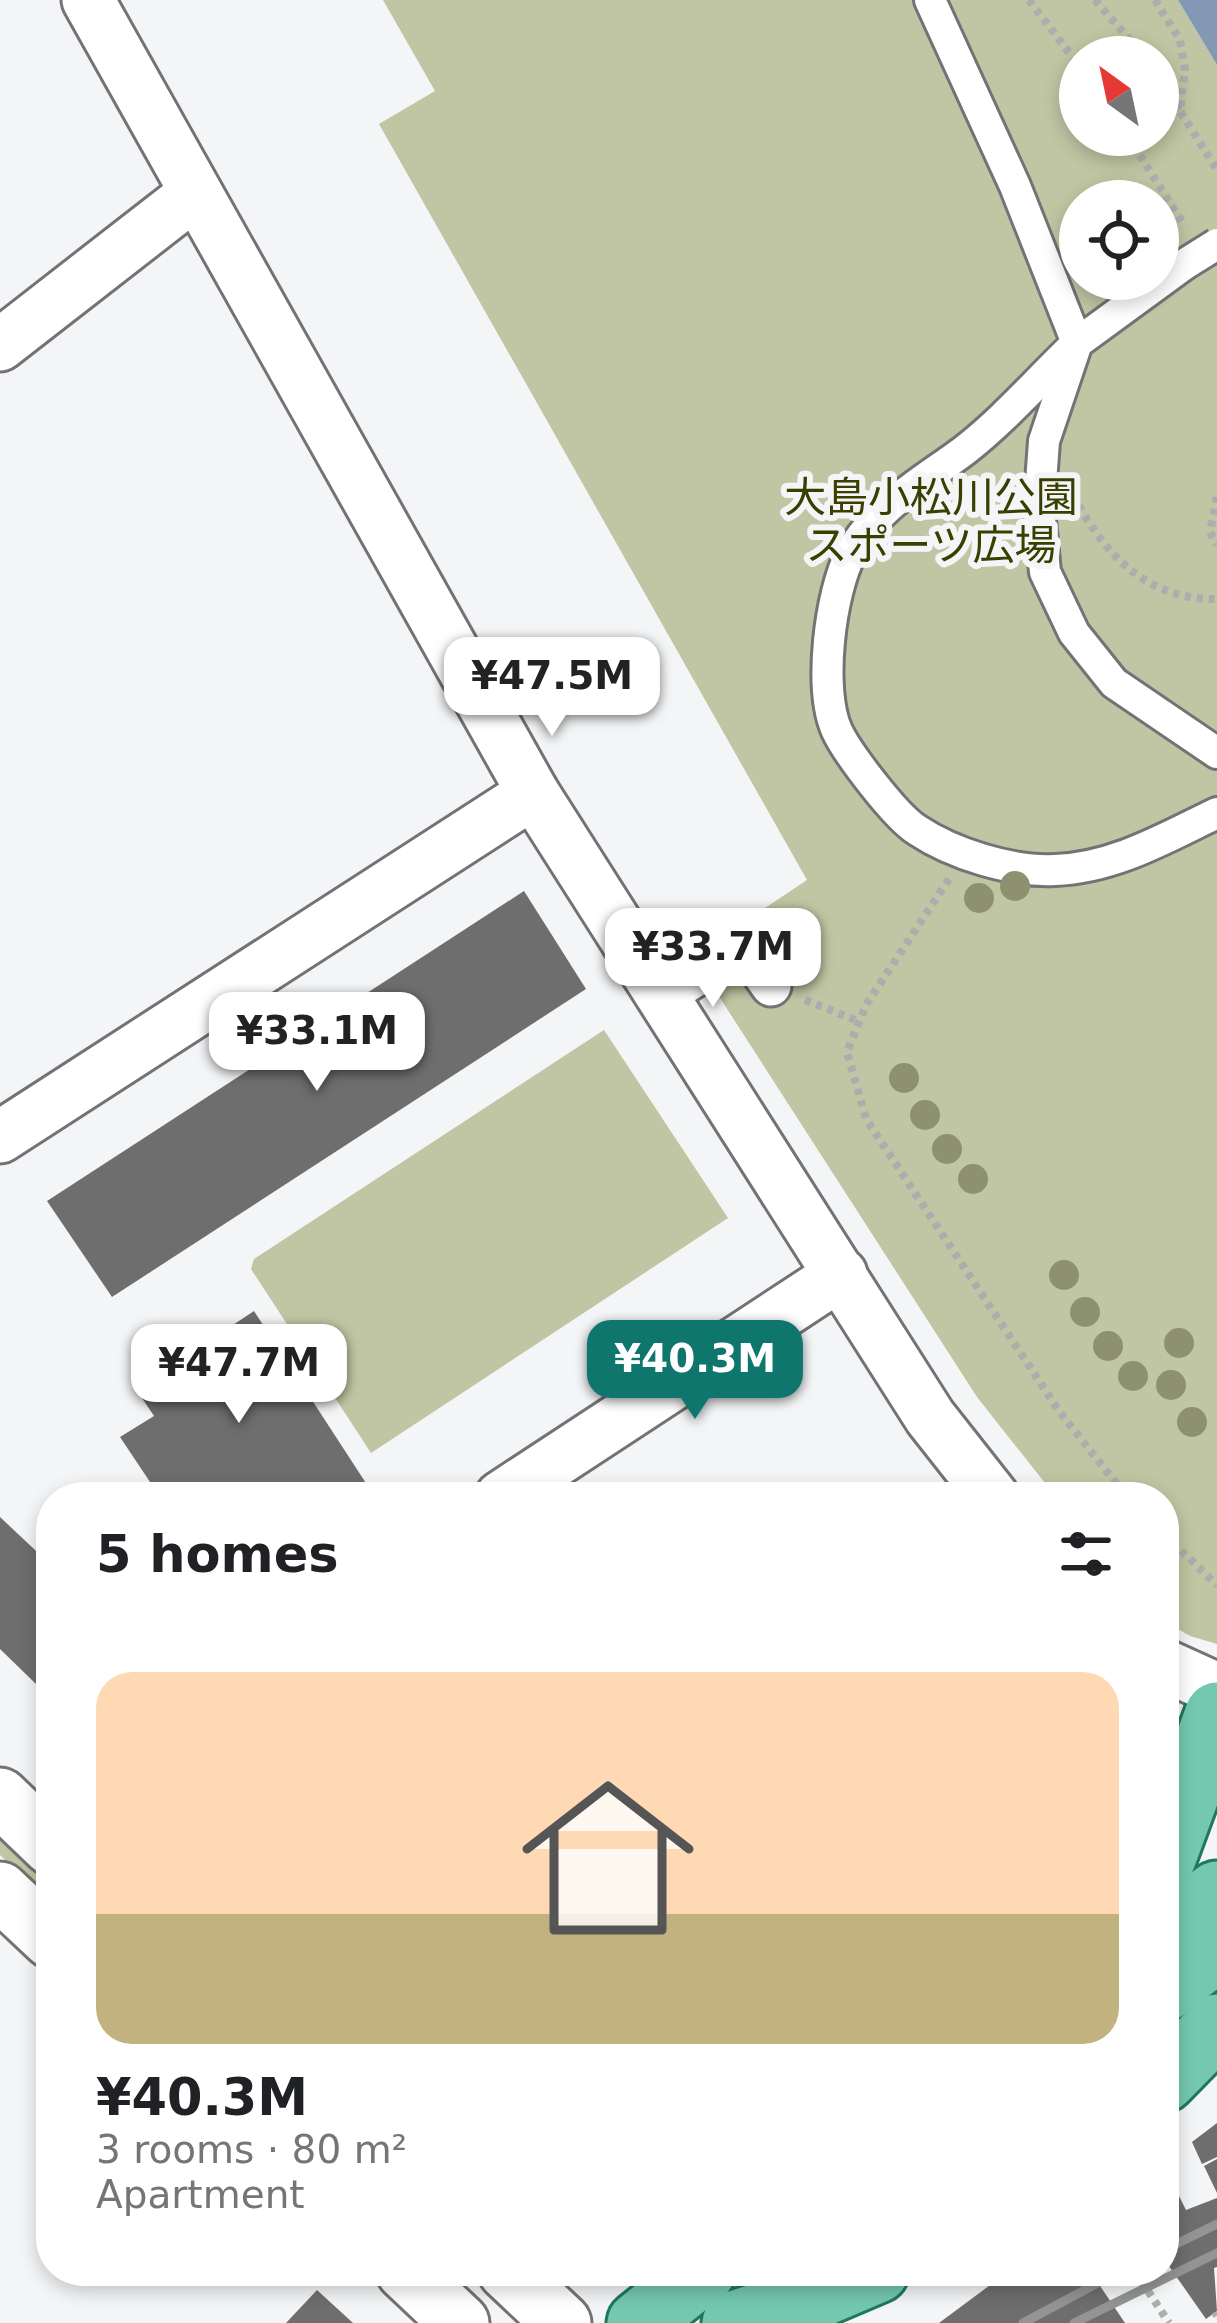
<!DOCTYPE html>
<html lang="en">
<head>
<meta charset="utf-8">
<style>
  body { margin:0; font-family:"DejaVu Sans","Noto Sans JP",sans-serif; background:#f6f6f6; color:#202124; height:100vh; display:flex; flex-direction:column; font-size:45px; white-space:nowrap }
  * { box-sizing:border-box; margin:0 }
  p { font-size:39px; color:#757577 }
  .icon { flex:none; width:66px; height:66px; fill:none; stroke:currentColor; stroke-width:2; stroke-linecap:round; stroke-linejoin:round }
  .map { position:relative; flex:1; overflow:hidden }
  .sheet { position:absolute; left:36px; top:1482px; width:1143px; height:804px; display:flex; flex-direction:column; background:#fff; border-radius:48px; box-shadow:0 6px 18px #0003 }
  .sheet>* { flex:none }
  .needle { width:78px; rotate:327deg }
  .buttons { position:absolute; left:1059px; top:36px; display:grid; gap:24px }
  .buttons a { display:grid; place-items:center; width:120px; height:120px; border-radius:50%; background:#fff; box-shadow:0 6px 18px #0003; font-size:60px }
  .price { position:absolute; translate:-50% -102px; padding:0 27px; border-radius:24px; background:#fff; color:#222; font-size:39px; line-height:78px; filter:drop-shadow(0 3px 6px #0008) }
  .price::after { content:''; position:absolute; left:50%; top:72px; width:36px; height:27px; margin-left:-18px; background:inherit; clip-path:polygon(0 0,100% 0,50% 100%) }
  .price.current { background:#0f766e; color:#fff }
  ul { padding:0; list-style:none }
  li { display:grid; align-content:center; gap:24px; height:636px; padding:0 60px }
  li+li { border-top:3px solid #e0e0e0 }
  li span { display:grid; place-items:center; height:372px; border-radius:36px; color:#555 }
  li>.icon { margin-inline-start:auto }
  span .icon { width:216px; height:216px; fill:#fffc; stroke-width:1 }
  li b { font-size:51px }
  h2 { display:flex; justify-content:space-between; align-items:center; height:144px; padding:0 60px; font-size:51px }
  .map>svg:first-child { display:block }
  .green { fill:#c0c5a3; fill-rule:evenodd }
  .water { fill:#8298b5 }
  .building { fill:#6e6e6f }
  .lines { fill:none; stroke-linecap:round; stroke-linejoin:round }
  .pedestrian-casing { stroke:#737375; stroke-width:36 }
  .minor-casing { stroke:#737375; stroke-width:45 }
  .tertiary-casing { stroke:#737375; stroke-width:57 }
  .secondary-casing { stroke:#737375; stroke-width:63 }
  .primary-casing { stroke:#1d785e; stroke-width:69 }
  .path { stroke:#acadad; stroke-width:8; stroke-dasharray:6 6; stroke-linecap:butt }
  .pedestrian { stroke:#fff; stroke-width:30 }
  .minor { stroke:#fff; stroke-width:39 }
  .tertiary { stroke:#fff; stroke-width:51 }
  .secondary { stroke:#fff; stroke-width:57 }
  .primary { stroke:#74c8b0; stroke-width:63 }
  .rail { stroke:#939494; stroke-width:9 }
  .pedestrian-bridge-casing { stroke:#737375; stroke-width:36; stroke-linecap:butt }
  .pedestrian-bridge { stroke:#fff; stroke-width:30 }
  .tree { fill:#8e916f }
  .labels { text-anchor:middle; stroke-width:12; stroke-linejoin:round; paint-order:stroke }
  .park-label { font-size:42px; fill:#3a3f00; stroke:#f4f5f6 }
</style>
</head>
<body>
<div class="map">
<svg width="1217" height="2323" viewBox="0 0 1217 2323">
  <rect width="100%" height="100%" fill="#f4f5f6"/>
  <!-- green -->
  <g class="green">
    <path d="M383,0H1178L1217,65V1644L1190,1636L1164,1621V1497H1056L977,1397L693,956L807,880L379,124L435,91ZM1080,57H1158V135H1080ZM1080,201H1158V279H1080Z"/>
    <polygon points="604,1030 728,1218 371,1453 251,1269 254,1259"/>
    <polygon points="0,1828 51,1874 51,1904 0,1855"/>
  </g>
  <!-- water -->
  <polygon class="water" points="1178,0 1217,0 1217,65"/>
  <!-- building -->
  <g class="building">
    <polygon points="524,891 586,989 112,1297 47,1201"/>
    <polygon points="254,1311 375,1497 160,1497 120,1437 154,1416 136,1389"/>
    <polygon points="0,1517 51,1565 51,1668 36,1684 0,1649"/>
    <polygon points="1217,2123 1217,2157 1202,2164 1192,2142"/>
    <polygon points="1217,2159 1217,2193 1204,2166"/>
    <polygon points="1164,2166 1186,2210 1217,2198 1217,2267 1214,2268 1217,2311 1206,2319 1164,2259"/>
    <polygon points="1009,2271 1090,2271 1125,2323 939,2323"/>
    <polygon points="317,2290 353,2323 286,2323"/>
  </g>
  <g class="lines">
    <!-- pedestrian casing -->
    <g class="pedestrian-casing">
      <g id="pedestrian">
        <path d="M930,0L1015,186L1077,343C1040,378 1005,419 965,450C924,481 876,506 851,553C830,593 818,689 837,731C848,754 895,816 917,830C953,854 1011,872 1055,870C1114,868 1165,838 1217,813"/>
        <polyline points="1185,264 1077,343 1044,441 1039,510 1045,572 1074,633 1114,683 1217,753"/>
      </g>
    </g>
    <!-- minor casing -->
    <g class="minor-casing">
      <polyline id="minor" points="662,998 743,946 771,986"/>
    </g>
    <!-- tertiary casing -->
    <g class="tertiary-casing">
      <g id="tertiary">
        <polyline points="88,0 533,793 930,1417 993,1497"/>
        <polyline points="0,345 194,194"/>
        <polyline points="0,1137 533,793"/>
        <polyline points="501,1497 841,1274"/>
        <polyline points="1164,1665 1217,1689"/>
      </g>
    </g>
    <!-- secondary casing -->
    <g class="secondary-casing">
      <g id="secondary">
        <polyline points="0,1797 51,1846"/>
        <polyline points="0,1891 51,1939"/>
        <polyline points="405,2271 460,2323"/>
        <polyline points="507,2271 562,2323"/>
      </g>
    </g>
    <!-- primary casing -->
    <g class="primary-casing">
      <g id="primary">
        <polyline points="1164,1858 1217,1714"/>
        <polyline points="1164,1933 1217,1893"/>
        <polyline points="1164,1990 1217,1950"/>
        <polyline points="1164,2080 1217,2026"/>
        <polyline points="639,2323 704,2271"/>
        <polyline points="734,2323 823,2294 877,2271"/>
      </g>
    </g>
    <!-- path -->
    <g class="path">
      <polyline points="1029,0 1080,67"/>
      <polyline points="1095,0 1145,57"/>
      <polyline points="1155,0 1180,40 1185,70 1180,111 1217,170"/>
      <polyline points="1158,76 1179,110"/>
      <polyline points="1127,135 1184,225"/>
      <path d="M1073,495C1104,554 1146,600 1217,599"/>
      <polyline points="1217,497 1210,532 1217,545"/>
      <polyline points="949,879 866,1005 847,1052 866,1119 1059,1411 1127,1497"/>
      <polyline points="805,1000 858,1021"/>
      <polyline points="1164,1534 1217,1585"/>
      <polyline points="1135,2271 1169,2323"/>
      <polyline points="1215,2312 1217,2316"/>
    </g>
    <!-- pedestrian -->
    <use href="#pedestrian" class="pedestrian"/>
    <!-- minor -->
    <use href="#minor" class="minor"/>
    <!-- tertiary -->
    <use href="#tertiary" class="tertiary"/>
    <!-- secondary -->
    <use href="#secondary" class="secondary"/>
    <!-- primary -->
    <use href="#primary" class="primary"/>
    <!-- rail -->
    <g class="rail">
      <polyline points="1164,2250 1217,2224"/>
      <polyline points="1023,2323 1120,2271"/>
      <polyline points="1074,2323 1217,2253"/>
    </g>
    <!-- pedestrian-bridge casing -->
    <g class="pedestrian-bridge-casing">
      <polyline id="pedestrian-bridge" points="1185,264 1217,244"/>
    </g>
    <!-- pedestrian-bridge -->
    <use href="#pedestrian-bridge" class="pedestrian-bridge"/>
  </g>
  <!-- trees -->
  <g class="tree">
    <circle cx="1015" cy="886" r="15"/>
    <circle cx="979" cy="898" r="15"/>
    <circle cx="904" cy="1078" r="15"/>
    <circle cx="925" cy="1115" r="15"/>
    <circle cx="947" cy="1149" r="15"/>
    <circle cx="973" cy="1179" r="15"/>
    <circle cx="1064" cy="1275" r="15"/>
    <circle cx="1085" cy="1312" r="15"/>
    <circle cx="1179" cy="1343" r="15"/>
    <circle cx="1108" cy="1346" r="15"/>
    <circle cx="1133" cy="1376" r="15"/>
    <circle cx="1171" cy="1385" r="15"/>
    <circle cx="1192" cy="1422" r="15"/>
  </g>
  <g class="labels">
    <!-- park labels -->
    <g class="park-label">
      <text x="931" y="512">大島小松川公園<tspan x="931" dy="48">スポーツ広場</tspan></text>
    </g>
  </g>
</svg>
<div class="buttons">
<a><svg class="needle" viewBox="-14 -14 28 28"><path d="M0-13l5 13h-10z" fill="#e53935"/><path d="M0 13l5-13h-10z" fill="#757577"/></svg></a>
<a><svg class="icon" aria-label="locate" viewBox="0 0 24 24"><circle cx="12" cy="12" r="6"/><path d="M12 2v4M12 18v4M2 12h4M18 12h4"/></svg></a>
</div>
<b class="price" style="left:552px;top:739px">¥47.5M</b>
<b class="price" style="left:713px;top:1010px">¥33.7M</b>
<b class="price" style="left:317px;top:1094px">¥33.1M</b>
<b class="price current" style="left:695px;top:1422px">¥40.3M</b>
<b class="price" style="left:239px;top:1426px">¥47.7M</b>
<section class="sheet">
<h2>5 homes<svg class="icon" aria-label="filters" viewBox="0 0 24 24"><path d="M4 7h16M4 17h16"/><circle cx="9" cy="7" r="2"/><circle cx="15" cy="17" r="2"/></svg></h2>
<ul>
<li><span style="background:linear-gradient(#ffd9b3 65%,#c2b280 0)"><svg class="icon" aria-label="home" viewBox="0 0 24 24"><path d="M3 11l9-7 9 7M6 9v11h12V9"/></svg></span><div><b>¥40.3M</b><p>3 rooms · 80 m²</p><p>Apartment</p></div></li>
</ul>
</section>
</div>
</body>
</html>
